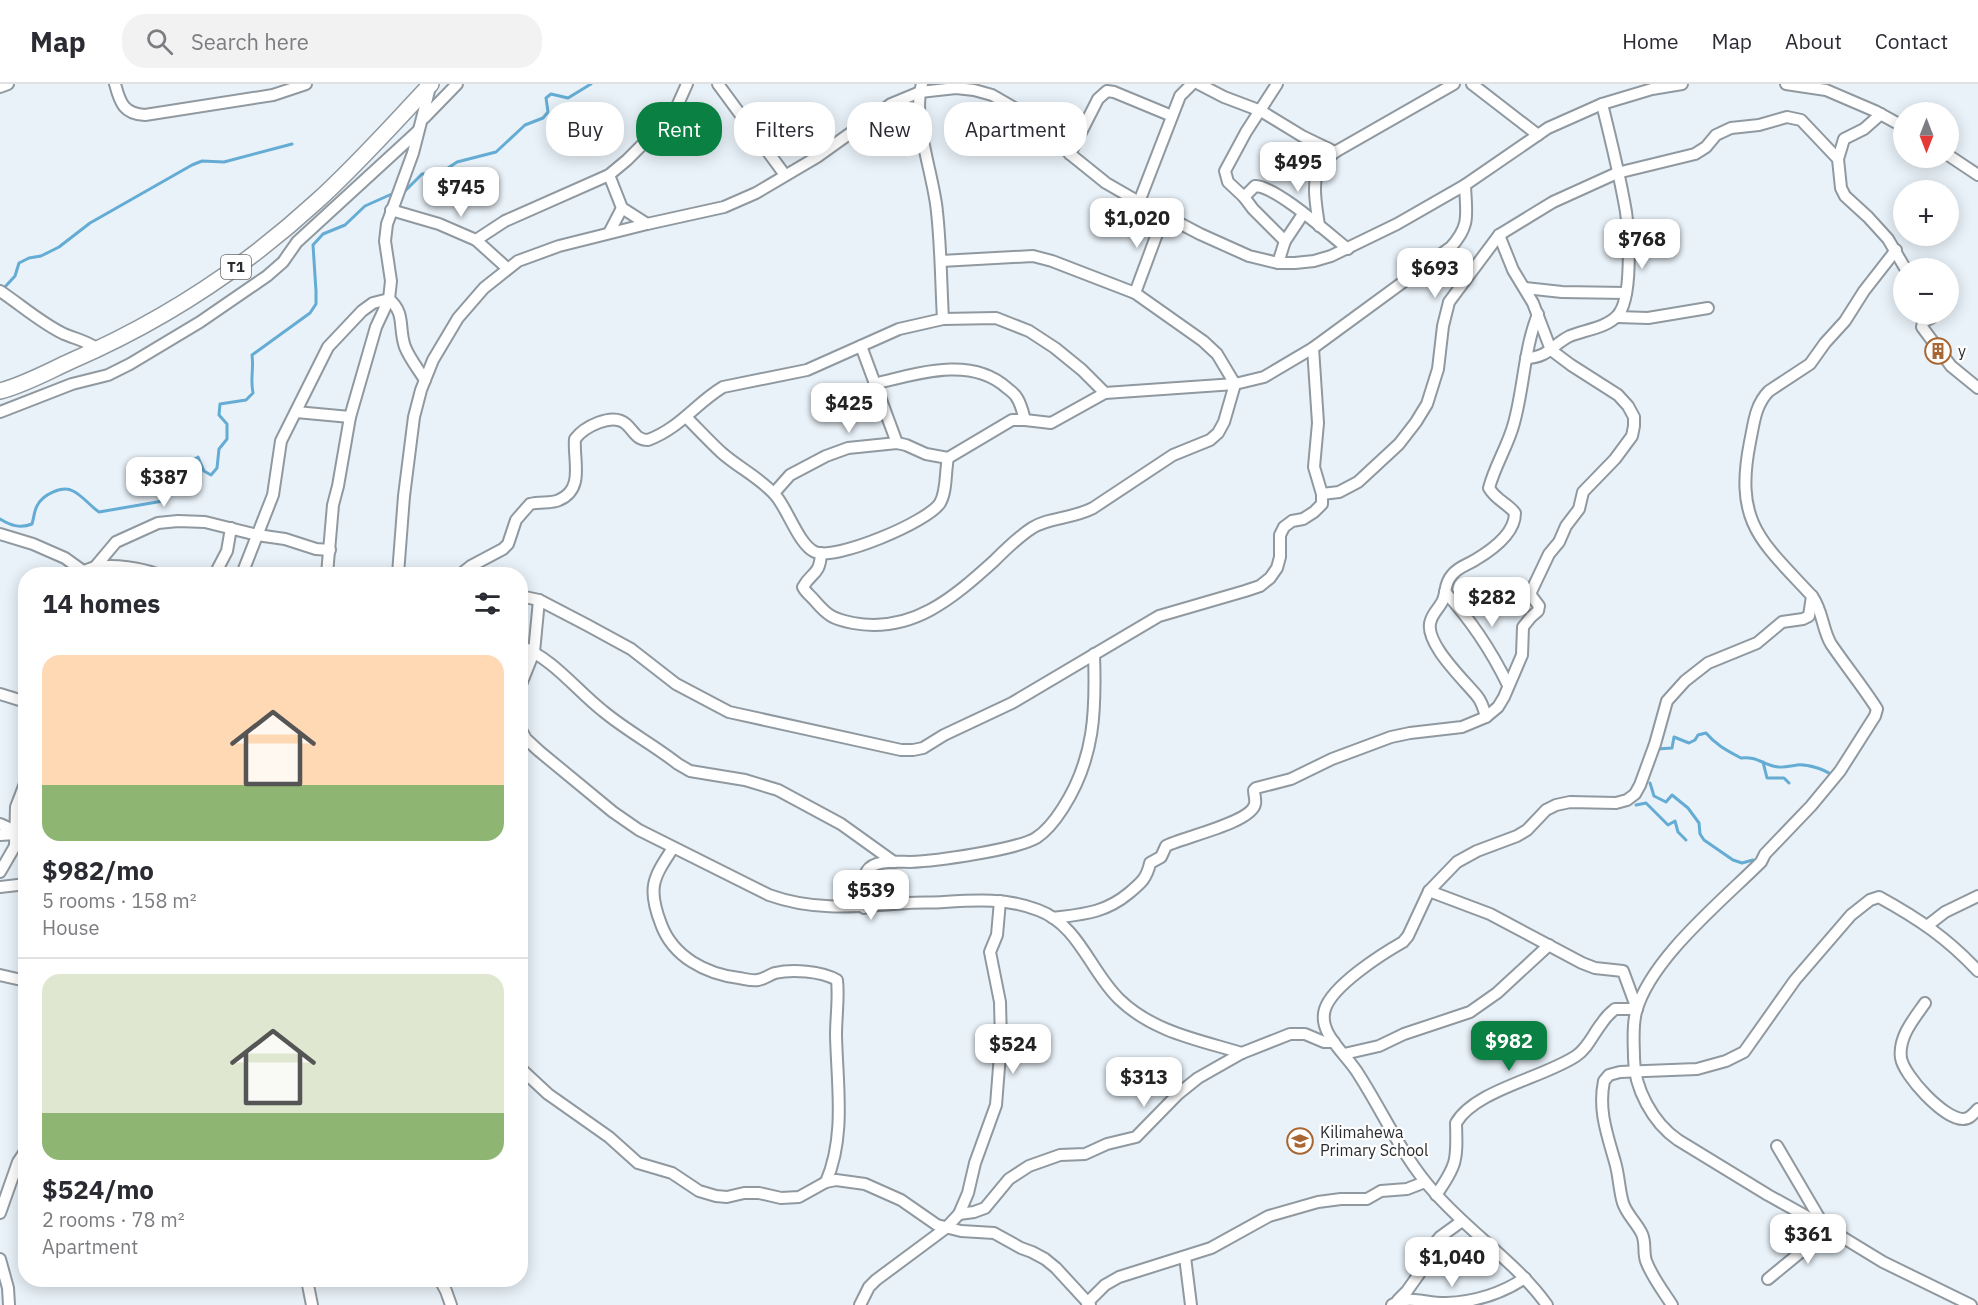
<!DOCTYPE html>
<html lang="en">
<head>
<meta charset="utf-8">
<style>
  body { margin:0; font-family:"IBM Plex Sans",sans-serif; background:#f2f2f3; color:#2b2b33; height:100vh; display:flex; flex-direction:column; font-size:22px; white-space:nowrap }
  * { box-sizing:border-box; margin:0 }
  p { font-size:20px; color:#7c7c81 }
  .icon { flex:none; width:33px; height:33px; fill:none; stroke:currentColor; stroke-width:2; stroke-linecap:round; stroke-linejoin:round }
  .map { position:relative; flex:1; overflow:hidden }
  .panel { position:absolute; left:18px; top:483px; width:510px; height:720px; display:flex; flex-direction:column; background:#fff; border-radius:24px; box-shadow:0 3px 15px #0003 }
  .panel>* { flex:none }
  .hud { position:absolute; left:546px; top:18px; width:570px; height:54px; display:flex; gap:12px }
  .needle { width:39px; rotate:180deg }
  .tools { position:absolute; left:1893px; top:18px; display:grid; gap:12px }
  .tools a { display:grid; place-items:center; width:66px; height:66px; border-radius:50%; background:#fff; box-shadow:0 3px 15px #0003; font-size:30px }
  .price { position:absolute; translate:-50% -51px; padding:0 14px; border-radius:12px; background:#fff; color:#222; font-size:20px; line-height:39px; filter:drop-shadow(0 2px 3px #0008) }
  .price::after { content:''; position:absolute; left:50%; top:36px; width:18px; height:14px; margin-left:-9px; background:inherit; clip-path:polygon(0 0,100% 0,50% 100%) }
  .price.on { background:#0b8043; color:#fff }
  ul { padding:0; list-style:none }
  li { display:grid; align-content:center; gap:12px; height:318px; padding:0 24px }
  li+li { border-top:2px solid #e1e1e2 }
  li span { display:grid; place-items:center; height:186px; border-radius:18px; color:#555 }
  li>.icon { margin-inline-start:auto }
  span .icon { width:108px; height:108px; fill:#fffc; stroke-width:1 }
  li b { font-size:26px }
  h2 { display:flex; justify-content:space-between; align-items:center; height:72px; padding:0 24px; font-size:26px }
  .chip { padding:0 21px; border-radius:24px; background:#fff; box-shadow:0 3px 15px #0003; font-size:21px; line-height:54px }
  .chip.on { background:#0b8043; color:#fff }
  header { display:flex; align-items:center; gap:36px; box-sizing:border-box; height:84px; padding:0 30px; background:#fff; border-bottom:2px solid #e1e1e2 }
  header strong { font-size:28px }
  nav { display:flex; gap:33px; margin-inline-start:auto; font-size:21px }
  .search { width:420px; height:54px; background:#f2f2f3; display:flex; align-items:center; gap:15px; box-sizing:border-box; padding:0 21px; border-radius:24px; color:#7c7c81; font-size:22px }
  .map>svg:first-child { display:block }
  .lines { fill:none; stroke-linecap:round; stroke-linejoin:round }
  .stream { stroke:#64acd4; stroke-width:3 }
  .minor-casing { stroke:#90999f; stroke-width:14 }
  .highway-casing { stroke:#90999f; stroke-width:18 }
  .minor { stroke:#fff; stroke-width:10 }
  .highway { stroke:#fff; stroke-width:15 }
  .labels { text-anchor:middle; stroke-width:4.5; stroke-linejoin:round; paint-order:stroke }
  .shield { fill:#fefefe; stroke:#696b6d; stroke-width:1.5 }
  .shield-label { font-size:15px; font-weight:bold; fill:#292c2f }
  .poi-label { font-size:16px; fill:#292c2f; stroke:#fefefe; text-anchor:start }
</style>
</head>
<body>
<header>
<strong>Map</strong>
<div class="search"><svg class="icon" aria-label="search" viewBox="0 0 24 24"><circle cx="10" cy="10" r="6"/><path d="M15 15l6 6"/></svg>Search here</div>
<nav><a>Home</a><a>Map</a><a>About</a><a>Contact</a></nav>
</header>
<div class="map">
<svg width="1978" height="1221" viewBox="0 0 1978 1221">
  <rect width="100%" height="100%" fill="#e9f2f9"/>
  <g class="lines">
    <!-- stream -->
    <g class="stream">
      <polyline points="402,105 405,107 422,90 442,88 457,78 496,68 525,41 543,34 548,28 546,14 551,10 568,14 591,0"/>
      <polyline points="3,205 15,192 19,179 29,174 41,172 59,163 90,139 192,81 202,77 224,78 292,60"/>
      <path d="M0,435C10,441 20,445 32,440C34,434 34,427 37,422C42,411 62,401 73,407C83,412 90,422 99,428L163,417C175,403 181,382 198,373L204,387L211,391L217,384L219,365L227,355V340L219,331L220,320L246,316L253,309C250,294 254,286 252,271L310,229L316,220V207L313,161L323,150L345,141L365,122L394,109"/>
      <path d="M1657,665L1672,664L1674,653L1689,659L1695,656L1698,651L1706,649C1716,661 1728,667 1741,674C1754,672 1762,679 1773,682C1782,685 1789,682 1797,681C1807,680 1825,685 1833,692"/>
      <polyline points="1763,678 1767,694 1784,694 1789,699"/>
      <polyline points="1650,699 1654,712 1666,718 1672,711 1688,724 1699,739 1700,750 1704,756 1733,776 1742,779 1753,776"/>
      <polyline points="1636,721 1646,719 1668,741 1675,737 1678,748 1686,756"/>
    </g>
    <!-- minor casing -->
    <g class="minor-casing">
      <g id="minor">
        <path d="M115,0C120,19 124,30 145,31L273,11L306,0"/>
        <polyline points="718,0 785,91"/>
        <path d="M922,0C911,35 934,91 937,128C941,164 941,200 943,235"/>
        <polyline points="1199,0 1224,13 1261,27 1302,52 1335,68"/>
        <polyline points="1277,0 1246,48 1225,87 1228,98 1244,113 1253,125 1285,157"/>
        <polyline points="1472,0 1538,51"/>
        <polyline points="1786,0 1826,6 1875,27 1904,43"/>
        <polyline points="0,3 8,0"/>
        <polyline points="424,34 457,0"/>
        <polyline points="1070,70 1098,15 1107,7 1114,8 1172,32"/>
        <polyline points="1948,71 1978,91"/>
        <polyline points="1838,75 1844,55 1864,45 1881,30"/>
        <polyline points="609,91 622,124 647,140"/>
        <path d="M1244,113L1255,102C1276,102 1330,151 1348,165"/>
        <polyline points="1139,118 1180,12 1192,0"/>
        <polyline points="391,126 439,140 476,156 507,184"/>
        <path d="M1319,142C1317,125 1310,96 1321,81C1325,76 1330,72 1335,68L1454,0"/>
        <polyline points="609,149 622,124"/>
        <polyline points="476,156 505,137 609,91 627,76 674,29 687,0"/>
        <polyline points="1278,179 1285,157 1303,130"/>
        <polyline points="1525,204 1562,208 1626,209"/>
        <path d="M0,207C21,221 41,239 64,250C76,255 87,257 98,265"/>
        <polyline points="1135,209 1164,131"/>
        <polyline points="1933,230 1931,234 1923,238 1922,243 1951,282 1978,304"/>
        <polyline points="1617,233 1648,234 1708,224"/>
        <polyline points="861,262 897,359"/>
        <path d="M1526,274C1548,274 1553,260 1570,252C1584,246 1606,244 1617,232C1633,216 1629,150 1626,128C1620,92 1611,56 1602,20"/>
        <path d="M874,300C916,290 971,271 1007,304C1011,307 1015,310 1017,314C1021,320 1023,329 1025,336"/>
        <polyline points="0,328 72,300 108,291 130,280 200,238 267,192 283,178 297,158 418,47"/>
        <polyline points="296,328 350,333"/>
        <path d="M687,334C698,345 710,358 722,369C739,384 762,395 776,412C788,426 799,461 815,468C835,477 928,438 940,419C947,407 945,388 948,374L1012,336H1025L1051,339L1105,309L1235,300L1264,293L1313,264L1451,163C1471,141 1466,130 1465,101"/>
        <polyline points="774,409 790,391 826,372 848,364 897,359 906,361 926,370 948,374"/>
        <polyline points="1322,410 1339,408 1358,398 1399,360 1416,338 1427,320 1438,285 1443,242 1449,218 1499,151 1553,118 1617,89 1695,70 1706,63 1716,51 1731,44 1759,41 1787,33 1801,36 1838,75 1841,104 1845,112 1868,133 1888,155 1905,184"/>
        <path d="M0,450L33,460L65,474L83,487C88,486 93,483 97,483C115,480 140,484 157,490"/>
        <path d="M821,469C820,492 811,488 803,503C806,509 811,512 815,517C828,532 833,535 853,539C912,550 953,514 994,477C1006,465 1018,453 1032,444C1049,433 1072,435 1093,424L1173,371L1210,356L1218,349L1224,338L1235,300L1217,270L1203,257L1135,209L1052,177L1033,172L941,177"/>
        <polyline points="95,483 116,458 158,439 178,437 205,438 257,451 285,455 316,465 330,466"/>
        <polyline points="215,490 227,467 231,444"/>
        <path d="M242,490L273,411L281,357L328,263L362,227L373,219L389,215C406,230 398,243 405,263C410,275 418,285 425,296"/>
        <polyline points="327,490 333,421 338,402 350,333 376,243 389,215 391,197 385,157 387,140 413,69 430,3"/>
        <polyline points="398,490 404,412 414,333 421,306 433,276 458,234 484,204 518,177 559,162 647,140 724,123 756,109 817,73 891,20 920,8 956,4 974,6 992,11 1037,37 1070,70 1106,99 1139,118 1200,150 1249,172 1278,179 1295,179 1314,177 1331,172 1397,140 1465,101 1548,44 1602,20 1652,5 1682,0"/>
        <path d="M461,490L471,482L503,465L508,460L516,436L530,420C540,417 551,420 559,416C585,405 573,376 575,355C584,343 612,328 626,340C634,347 636,356 648,356C680,344 695,320 723,303L807,286L899,245L943,235L996,234L1029,247L1055,264L1082,286L1105,309"/>
        <path d="M1445,508C1471,536 1491,566 1508,601"/>
        <polyline points="520,512 539,516 587,541 631,565 676,600 729,628 901,666 913,666 923,664 944,651 1012,619 1159,532 1245,507 1260,502 1270,494 1277,484 1280,473 1280,451 1284,443 1292,437 1303,435 1314,428 1322,420 1322,410 1314,383 1318,339 1313,264"/>
        <path d="M1812,512C1823,527 1822,545 1831,560C1846,582 1863,603 1877,625L1875,632L1840,687L1811,722L1765,770L1761,778C1723,816 1650,875 1636,928C1632,943 1634,960 1634,974C1634,1004 1653,1039 1678,1056L1768,1111L1824,1142L1883,1178L1971,1221"/>
        <path d="M520,562C554,575 576,606 603,627C627,647 654,661 678,680L690,687L745,696L778,706L841,740L894,778"/>
        <polyline points="520,603 534,568 539,516"/>
        <polyline points="0,610 26,618"/>
        <path d="M1486,633C1484,625 1482,618 1477,612C1464,596 1422,557 1431,536C1433,529 1440,523 1443,516C1447,506 1444,500 1452,491C1458,483 1467,481 1475,476C1492,466 1515,449 1515,429C1507,419 1496,416 1489,404C1495,381 1508,362 1514,339C1524,303 1524,265 1538,230"/>
        <path d="M520,644L526,655L539,667L613,728L639,746L769,811C816,828 860,822 908,819C920,818 932,819 944,818C976,816 1008,814 1038,826C1079,841 1090,887 1119,915C1153,948 1199,956 1242,969"/>
        <polyline points="0,740 16,747 26,770"/>
        <polyline points="0,751 16,750"/>
        <path d="M673,764C653,794 647,804 661,840C673,873 706,890 739,894C745,895 752,897 758,896C764,895 769,891 775,889C792,885 821,887 837,896C839,914 836,933 836,951C837,1000 846,1052 826,1098"/>
        <polyline points="0,788 15,762 16,723 26,697"/>
        <polyline points="0,803 26,800"/>
        <path d="M1429,807L1490,830L1582,879L1595,884L1623,887L1637,925H1615C1610,929 1605,934 1602,939C1593,950 1588,964 1576,972C1543,994 1475,1006 1456,1039C1457,1075 1458,1080 1436,1111"/>
        <path d="M864,824C864,813 862,796 867,787C874,775 898,778 910,778C936,777 1015,766 1036,754C1047,747 1056,735 1063,724C1095,674 1096,626 1094,570"/>
        <path d="M1053,834C1084,830 1105,829 1129,809C1141,799 1147,794 1150,779L1161,773L1166,762C1183,753 1251,739 1255,720C1256,716 1254,710 1254,706L1256,704L1291,695L1332,675L1391,653L1410,649L1462,643L1486,633L1498,623L1504,613L1522,571L1523,543L1531,533L1538,527L1539,522L1530,510L1549,470L1559,458L1566,442L1579,425L1583,408L1615,375L1632,352L1634,342V333L1628,322L1618,311L1571,281L1551,266L1533,219L1513,186L1499,151"/>
        <polyline points="1927,842 1945,828 1978,812"/>
        <polyline points="0,891 26,897"/>
        <path d="M1925,919C1914,935 1898,953 1901,974C1904,992 1944,1035 1963,1035C1970,1035 1973,1030 1978,1025"/>
        <polyline points="1344,970 1379,962 1404,950 1470,928 1497,909 1549,861"/>
        <polyline points="520,984 548,1010 609,1053 638,1079 672,1089 699,1107 716,1112 727,1113 744,1109 759,1109 781,1114 799,1113 826,1098 836,1096 865,1100 901,1116 937,1141 961,1147 994,1149 1021,1164 1032,1168 1045,1175 1056,1184 1090,1221"/>
        <polyline points="0,1129 18,1078 26,1066"/>
        <polyline points="959,1130 974,1128 985,1124 1009,1095 1029,1082 1060,1071 1085,1070 1107,1060 1136,1053 1178,1010 1198,994 1242,969 1290,950 1305,950 1324,958 1334,958"/>
        <polyline points="1185,1173 1191,1221"/>
        <polyline points="0,1175 8,1204 9,1221"/>
        <polyline points="1768,1195 1802,1167 1824,1142 1777,1062"/>
        <polyline points="307,1196 312,1221"/>
        <polyline points="440,1196 446,1207 451,1221"/>
        <polyline points="1398,1216 1407,1207 1419,1190 1430,1165 1440,1153 1462,1137"/>
        <polyline points="1087,1219 1105,1201 1119,1193 1211,1164 1269,1132 1318,1118 1341,1115 1367,1115 1381,1107 1407,1105 1425,1098"/>
        <polyline points="860,1221 869,1203 876,1196 946,1144 959,1130 968,1109 975,1079 996,1021 1001,958 1000,918 990,868 997,851 1000,817"/>
        <path d="M1392,1221C1409,1210 1427,1220 1446,1219C1476,1218 1501,1210 1525,1194"/>
        <path d="M1547,1221C1516,1178 1470,1149 1435,1109C1403,1074 1384,1030 1359,991C1348,971 1317,950 1325,925C1333,901 1382,870 1403,858L1408,852L1429,807L1457,778L1477,767L1517,752L1527,746L1546,726L1556,721L1570,718L1616,719L1627,716L1635,710L1640,701L1655,660L1667,617L1685,597L1708,579L1757,559L1782,538L1803,535L1809,532L1812,512C1761,457 1734,439 1750,358C1754,339 1755,321 1769,307L1810,280L1825,259L1845,237L1864,207L1896,166"/>
        <path d="M1672,1221C1663,1207 1652,1193 1646,1177C1643,1168 1646,1159 1642,1150C1637,1139 1627,1131 1623,1119C1619,1106 1619,1091 1615,1078C1607,1050 1598,1026 1604,997L1609,991L1620,988L1697,985L1726,977L1744,968L1795,896L1851,831L1870,816L1879,813C1919,835 1947,854 1978,887"/>
      </g>
    </g>
    <!-- highway casing -->
    <g class="highway-casing">
      <path id="highway" d="M0,307C24,301 49,287 71,277C161,238 244,184 316,118C357,81 393,40 431,0"/>
    </g>
    <!-- minor -->
    <use href="#minor" class="minor"/>
    <!-- highway -->
    <use href="#highway" class="highway"/>
  </g>
  <!-- icons -->
  <defs>
    <g id="building-ring" transform="scale(1.35)"><circle r="9.5" fill="#fefefe" stroke="#a86632" stroke-width="1.5"/><path d="M-4-6H4V6H1V3H-1V6H-4ZM-2.5-4.3h1.7v1.8h-1.7ZM.8-4.3h1.7v1.8H.8ZM-2.5-1h1.7V.8h-1.7ZM.8-1h1.7V.8H.8Z" fill="#a86632"/></g>
    <g id="school-ring" transform="scale(1.35)"><circle r="9.5" fill="#fefefe" stroke="#a86632" stroke-width="1.5"/><path d="M0-5L7-2L0 1L-7-2ZM-4 1L0 2.5L4 1V4Q0 6-4 4Z" fill="#a86632"/></g>
  </defs>
  <g fill-rule="evenodd">
    <use href="#building-ring" x="1938" y="267"/>
    <use href="#school-ring" x="1300" y="1057"/>
  </g>
  <g class="labels">
    <!-- shield labels -->
    <rect class="shield" x="221" y="171" width="30" height="24" rx="4.5"/>
    <g class="shield-label">
      <text x="236" y="188">T1</text>
    </g>
    <!-- poi labels -->
    <g class="poi-label">
      <text x="1958" y="273">y</text>
      <text x="1320" y="1054">Kilimahewa<tspan x="1320" dy="18">Primary School</tspan></text>
    </g>
  </g>
</svg>
<div class="tools">
<a><svg class="needle" viewBox="-14 -14 28 28"><path d="M0-13l5 13h-10z" fill="#e53935"/><path d="M0 13l5-13h-10z" fill="#7c7c81"/></svg></a>
<a>+</a>
<a>−</a>
</div>
<b class="price" style="left:1298px;top:109px">$495</b>
<b class="price" style="left:461px;top:134px">$745</b>
<b class="price" style="left:1137px;top:165px">$1,020</b>
<b class="price" style="left:1642px;top:186px">$768</b>
<b class="price" style="left:1435px;top:215px">$693</b>
<b class="price" style="left:849px;top:350px">$425</b>
<b class="price" style="left:164px;top:424px">$387</b>
<b class="price" style="left:1492px;top:544px">$282</b>
<b class="price" style="left:871px;top:837px">$539</b>
<b class="price on" style="left:1509px;top:988px">$982</b>
<b class="price" style="left:1013px;top:991px">$524</b>
<b class="price" style="left:1144px;top:1024px">$313</b>
<b class="price" style="left:1808px;top:1181px">$361</b>
<b class="price" style="left:1452px;top:1204px">$1,040</b>
<div class="hud">
<a class="chip">Buy</a>
<a class="chip on">Rent</a>
<a class="chip">Filters</a>
<a class="chip">New</a>
<a class="chip">Apartment</a>
</div>
<section class="panel">
<h2>14 homes<svg class="icon" aria-label="filters" viewBox="0 0 24 24"><path d="M4 7h16M4 17h16"/><circle cx="9" cy="7" r="2"/><circle cx="15" cy="17" r="2"/></svg></h2>
<ul>
<li><span style="background:linear-gradient(#ffd9b3 70%,#8fb573 0)"><svg class="icon" aria-label="home" viewBox="0 0 24 24"><path d="M3 11l9-7 9 7M6 9v11h12V9"/></svg></span><div><b>$982/mo</b><p>5 rooms · 158 m²</p><p>House</p></div></li>
<li><span style="background:linear-gradient(#dfe7d0 75%,#8fb573 0)"><svg class="icon" aria-label="home" viewBox="0 0 24 24"><path d="M3 11l9-7 9 7M6 9v11h12V9"/></svg></span><div><b>$524/mo</b><p>2 rooms · 78 m²</p><p>Apartment</p></div></li>
</ul>
</section>
</div>
</body>
</html>
